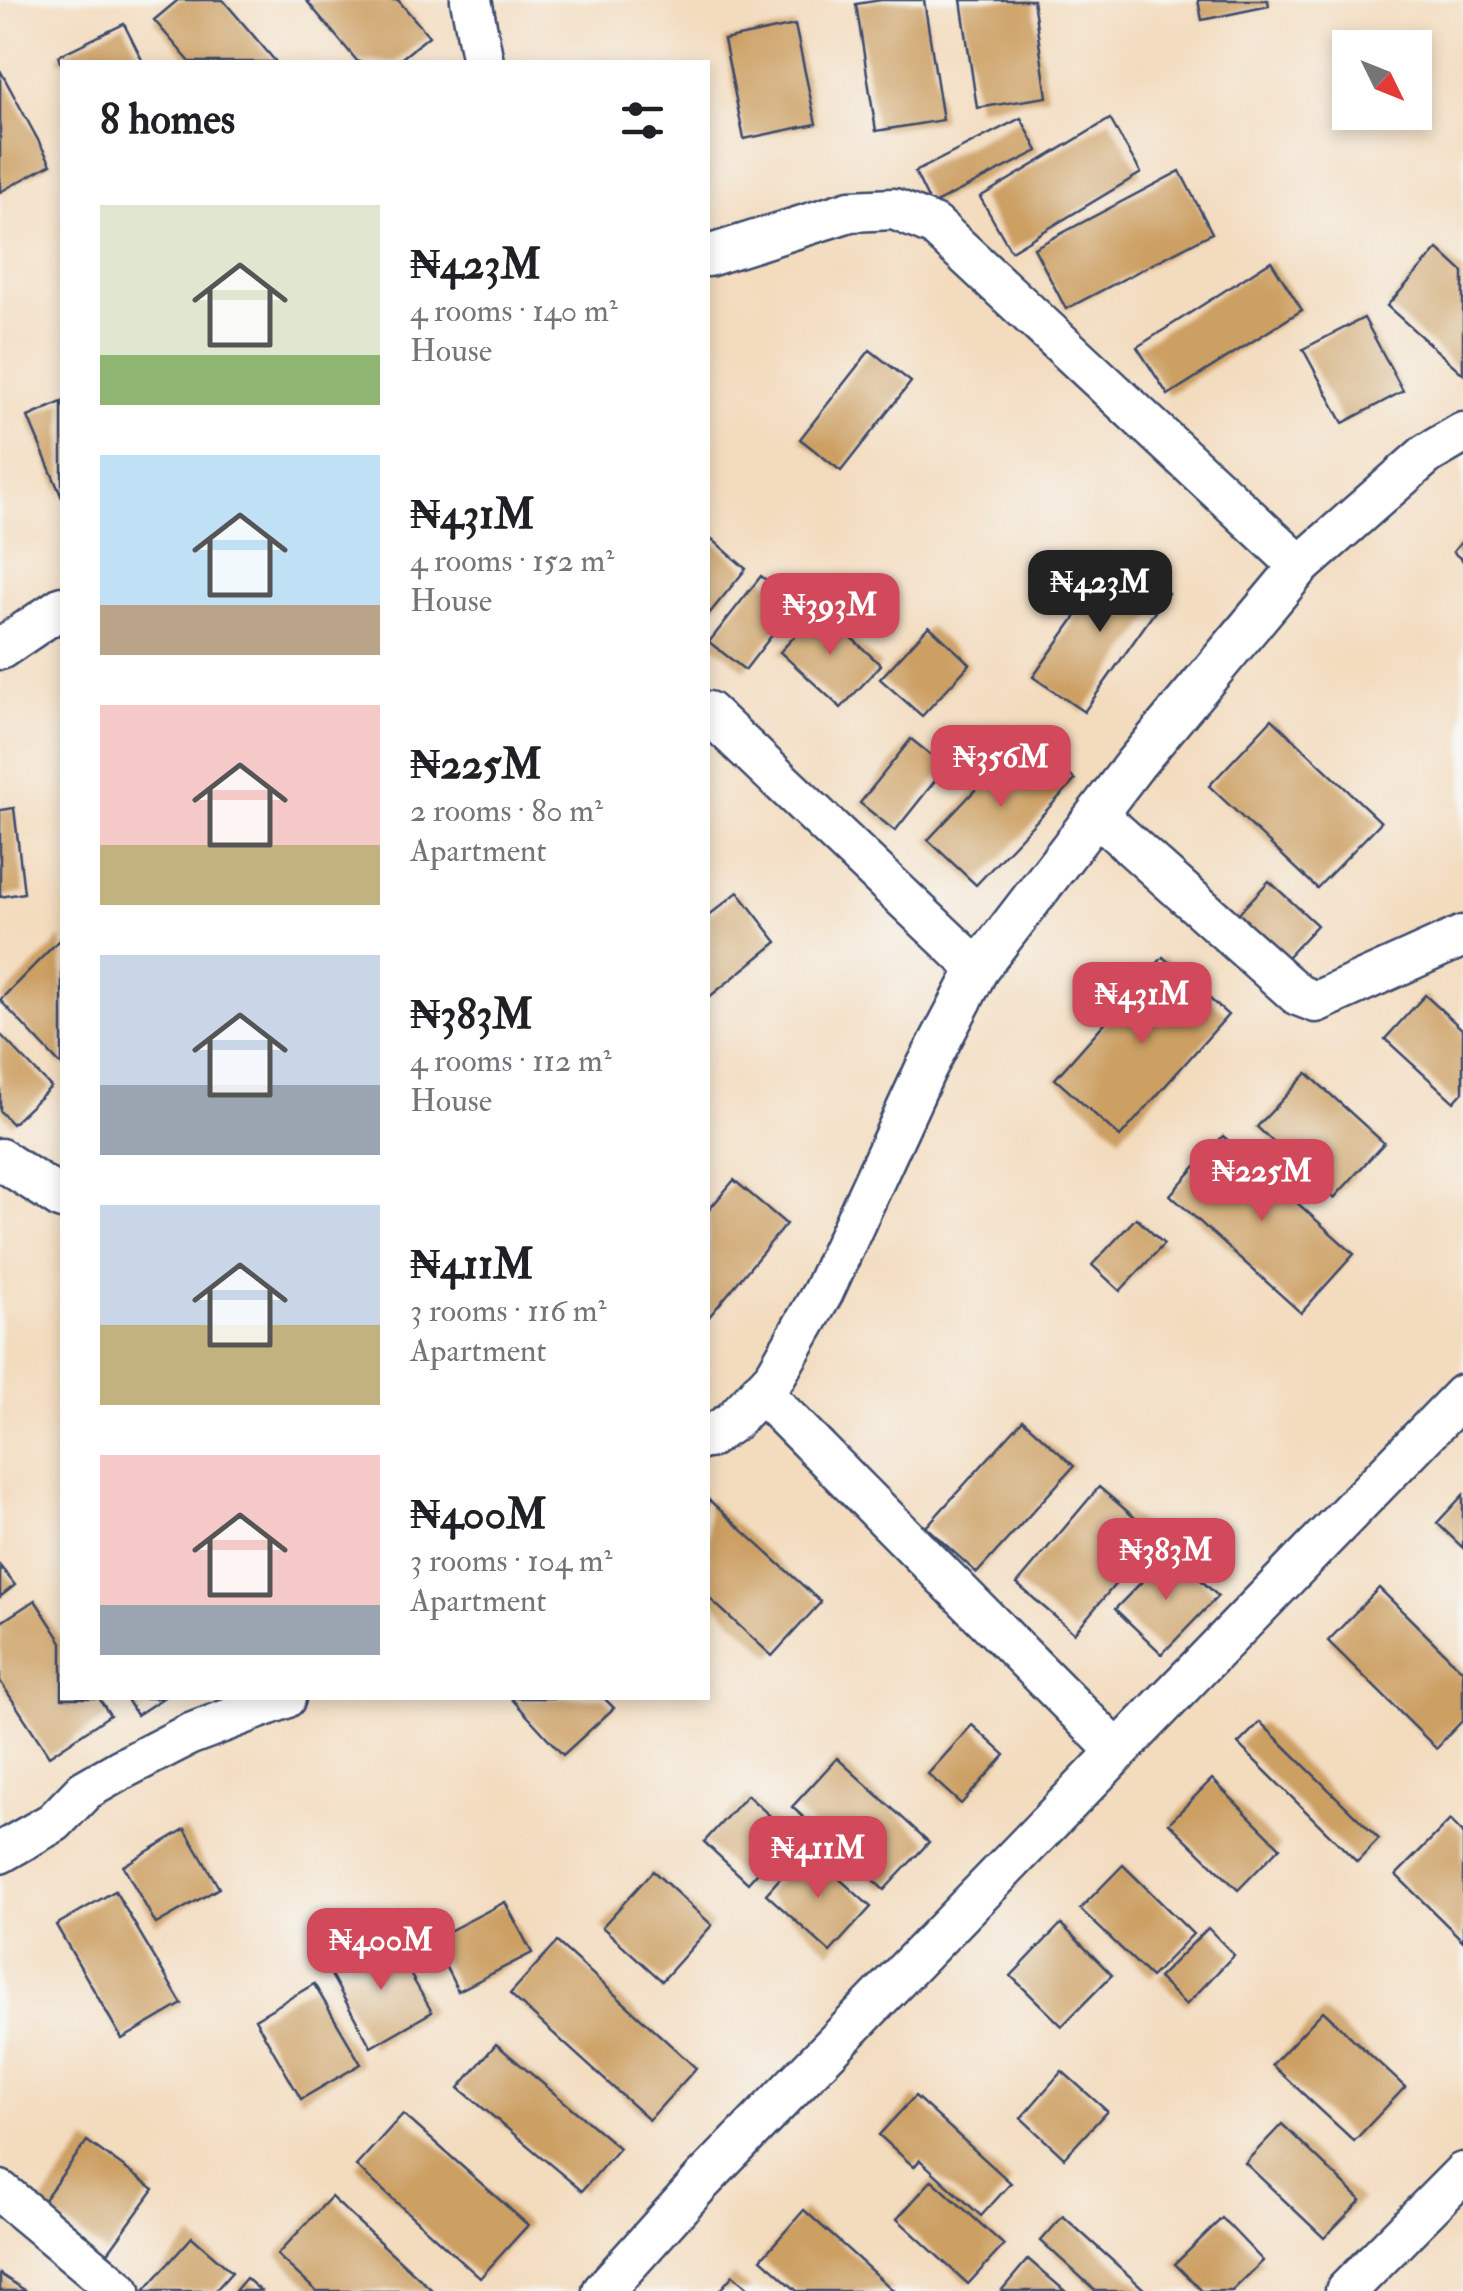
<!DOCTYPE html>
<html lang="en">
<head>
<meta charset="utf-8">
<style>
  body { margin:0; font-family:"IM FELL Double Pica",serif; background:#f6f6f6; color:#202124; height:100vh; display:flex; flex-direction:column; font-size:38px; white-space:nowrap }
  * { box-sizing:border-box; margin:0 }
  p { font-size:32px; color:#757577 }
  .icon { flex:none; width:55px; height:55px; fill:none; stroke:currentColor; stroke-width:2; stroke-linecap:round; stroke-linejoin:round }
  .map { position:relative; flex:1; overflow:hidden }
  .side { position:absolute; left:60px; top:60px; width:650px; height:1640px; display:flex; flex-direction:column; background:#fff; border-radius:0px; box-shadow:0 5px 15px #0003 }
  .side>* { flex:none }
  .needle { width:65px; rotate:133deg }
  .tools { position:absolute; left:1332px; top:30px; display:grid; gap:20px }
  .tools a { display:grid; place-items:center; width:100px; height:100px; border-radius:0px; background:#fff; box-shadow:0 5px 15px #0003; font-size:50px }
  .price { position:absolute; translate:-50% -85px; padding:0 22px; border-radius:20px; background:#d1495b; color:#fff; font-size:32px; line-height:65px; filter:drop-shadow(0 2px 5px #0008) }
  .price::after { content:''; position:absolute; left:50%; top:60px; width:30px; height:22px; margin-left:-15px; background:inherit; clip-path:polygon(0 0,100% 0,50% 100%) }
  .price.on { background:#222; color:#fff }
  ul { padding:0; list-style:none }
  li { display:flex; align-items:center; gap:30px; height:250px; padding:0 40px }
  li span { display:grid; place-items:center; flex:none; width:280px; height:200px; border-radius:0px; color:#555 }
  li>.icon { margin-inline-start:auto }
  span .icon { width:120px; height:120px; fill:#fffc; stroke-width:1 }
  li b { font-size:42px }
  h2 { display:flex; justify-content:space-between; align-items:center; height:120px; padding:0 40px; font-size:42px }
  .map>svg:first-child { display:block }
  .building { fill:#cc9f62 }
  .lines { fill:none; stroke-linecap:round; stroke-linejoin:round }
  .street-casing { stroke:#3b496c; stroke-width:45 }
  .street { stroke:#fff; stroke-width:40 }
</style>
</head>
<body>
<div class="map">
<svg width="1463" height="2291" viewBox="0 0 1463 2291">
  <rect width="100%" height="100%" fill="#f6f6f2"/>
  <filter id="ink" filterUnits="userSpaceOnUse"><feTurbulence type="fractalNoise" baseFrequency=".01" numOctaves="2"/><feDisplacementMap in="SourceGraphic" scale="20" xChannelSelector="R" yChannelSelector="G"/><feConvolveMatrix kernelMatrix="1 2 1 2 8 2 1 2 1" color-interpolation-filters="sRGB"/></filter>
  <filter id="wash" filterUnits="userSpaceOnUse"><feTurbulence type="fractalNoise" baseFrequency=".0048" numOctaves="4" result="noise"/><feDisplacementMap in="SourceGraphic" scale="40" xChannelSelector="R" yChannelSelector="G"/><feGaussianBlur stdDeviation="2.25" result="paint"/><feColorMatrix in="noise" values="0 0 0 0 0 0 0 0 0 0 0 0 0 0 0 0 0 1.4 0 .05"/><feComposite in="paint" operator="in"/></filter>
  <g filter="url(#wash)">
    <rect width="100%" height="100%" fill="#f3dbbe"/>
    <g id="blocks">
      <!-- building -->
      <g class="building">
        <polygon points="178,0 223,0 276,62 190,62 154,20"/>
        <polygon points="306,0 398,0 429,36 397,62 358,62"/>
        <polygon points="881,0 924,0 943,120 876,131 856,4"/>
        <polygon points="961,0 1033,0 1047,97 977,108"/>
        <polygon points="1198,0 1268,0 1269,6 1202,20"/>
        <polygon points="124,24 143,62 60,62 58,56"/>
        <polygon points="795,25 816,124 744,139 724,40"/>
        <polygon points="0,70 51,164 0,192"/>
        <polygon points="1021,118 1038,151 931,205 915,172"/>
        <polygon points="1110,119 1141,173 1011,251 980,197"/>
        <polygon points="1180,171 1212,233 1066,309 1034,248"/>
        <polygon points="1438,249 1463,272 1463,374 1387,306"/>
        <polygon points="1271,261 1302,310 1168,395 1137,347"/>
        <polygon points="1364,318 1403,391 1343,423 1303,349"/>
        <polygon points="870,350 911,382 841,471 800,439"/>
        <polygon points="62,402 62,498 28,417"/>
        <polygon points="712,539 746,569 708,615 708,544"/>
        <polygon points="1463,540 1463,561 1453,552"/>
        <polygon points="1117,558 1168,593 1084,712 1033,677"/>
        <polygon points="761,576 796,604 745,670 709,642"/>
        <polygon points="820,609 881,665 841,708 780,652"/>
        <polygon points="929,626 970,664 922,716 880,679"/>
        <polygon points="1272,719 1381,822 1317,888 1209,786"/>
        <polygon points="1027,735 1075,780 976,885 928,840"/>
        <polygon points="911,739 946,767 895,831 860,803"/>
        <polygon points="14,808 24,893 0,897 0,810"/>
        <polygon points="1269,881 1317,925 1275,970 1227,926"/>
        <polygon points="738,892 777,942 708,998 708,916"/>
        <polygon points="62,937 62,1066 0,1000"/>
        <polygon points="1163,957 1228,1015 1120,1137 1055,1079"/>
        <polygon points="1425,995 1463,1030 1463,1092 1454,1102 1385,1039"/>
        <polygon points="0,1034 51,1087 12,1124 0,1111"/>
        <polygon points="1307,1073 1384,1143 1334,1198 1257,1127"/>
        <polygon points="1223,1136 1354,1254 1301,1313 1170,1195"/>
        <polygon points="734,1180 786,1224 708,1318 708,1211"/>
        <polygon points="1136,1218 1164,1244 1120,1291 1092,1265"/>
        <polygon points="1023,1420 1074,1466 977,1573 926,1527"/>
        <polygon points="1099,1487 1156,1536 1074,1633 1017,1584"/>
        <polygon points="1463,1495 1463,1548 1437,1523"/>
        <polygon points="708,1499 821,1602 772,1656 708,1597"/>
        <polygon points="1171,1552 1218,1596 1162,1654 1115,1609"/>
        <polygon points="0,1566 15,1585 0,1597"/>
        <polygon points="1379,1588 1463,1671 1463,1720 1436,1748 1328,1641"/>
        <polygon points="35,1600 62,1642 62,1698 99,1698 110,1715 49,1756 0,1681 0,1623"/>
        <polygon points="126,1698 163,1698 137,1715"/>
        <polygon points="511,1698 604,1698 614,1708 563,1755"/>
        <polygon points="1260,1722 1379,1839 1357,1862 1238,1744"/>
        <polygon points="972,1725 1005,1755 961,1804 928,1774"/>
        <polygon points="837,1758 929,1842 884,1890 792,1807"/>
        <polygon points="1212,1779 1280,1847 1238,1890 1169,1823"/>
        <polygon points="747,1795 791,1835 748,1883 704,1842"/>
        <polygon points="1450,1820 1463,1833 1463,1941 1396,1875"/>
        <polygon points="185,1829 219,1888 156,1924 123,1866"/>
        <polygon points="806,1849 871,1907 830,1952 766,1894"/>
        <polygon points="1123,1865 1193,1934 1151,1977 1080,1909"/>
        <polygon points="653,1871 712,1925 662,1981 602,1927"/>
        <polygon points="115,1891 182,2004 122,2039 56,1925"/>
        <polygon points="505,1902 532,1953 458,1991 432,1940"/>
        <polygon points="1061,1924 1112,1975 1062,2026 1011,1976"/>
        <polygon points="1208,1928 1234,1955 1186,2005 1158,1978"/>
        <polygon points="390,1939 432,2012 371,2047 330,1973"/>
        <polygon points="557,1942 696,2068 649,2120 510,1994"/>
        <polygon points="314,1984 361,2064 301,2099 255,2019"/>
        <polygon points="1323,2011 1405,2087 1354,2141 1272,2065"/>
        <polygon points="496,2044 619,2148 582,2191 459,2088"/>
        <polygon points="1062,2071 1107,2111 1064,2158 1021,2118"/>
        <polygon points="915,2096 1011,2183 981,2216 920,2160 914,2167 879,2135"/>
        <polygon points="403,2114 528,2225 480,2278 356,2166"/>
        <polygon points="1282,2124 1361,2200 1324,2238 1245,2163"/>
        <polygon points="87,2141 154,2189 107,2254 40,2205"/>
        <polygon points="932,2180 1004,2245 968,2284 897,2219"/>
        <polygon points="331,2197 433,2291 316,2291 277,2255"/>
        <polygon points="804,2210 894,2291 797,2291 761,2259"/>
        <polygon points="1063,2216 1146,2291 1096,2291 1041,2241"/>
        <polygon points="1222,2218 1263,2261 1232,2291 1202,2291 1175,2264"/>
        <polygon points="192,2237 232,2272 215,2291 144,2291"/>
        <polygon points="1028,2259 1065,2291 1001,2291"/>
        <polygon points="0,2274 26,2291 0,2291"/>
        <polygon points="733,2275 751,2291 719,2291"/>
        <polygon points="246,2278 261,2291 235,2291"/>
      </g>
    </g>
  </g>
  <g filter="url(#ink)">
    <use href="#blocks" fill-opacity="0" stroke="#3b496c" stroke-width="2.5"/>
    <g class="lines">
      <!-- street casing -->
      <g class="street-casing">
        <g id="street">
          <polyline points="471,0 483,62"/>
          <polyline points="708,256 850,211 894,209 935,226 1300,566"/>
          <polyline points="0,649 62,607"/>
          <polyline points="708,712 978,969"/>
          <polyline points="1097,815 1298,995 1316,1002 1463,936"/>
          <polyline points="0,1159 62,1199"/>
          <polyline points="760,1391 1117,1751"/>
          <polyline points="708,1438 733,1421 775,1376 823,1292 925,1070 978,969 1135,764 1300,566 1427,454 1463,433"/>
          <polyline points="0,1853 54,1822 85,1790 120,1770 188,1735 285,1698"/>
          <polyline points="0,2191 120,2291"/>
          <polyline points="603,2291 701,2182 1463,1395"/>
          <polyline points="1346,2291 1463,2173"/>
        </g>
      </g>
      <!-- street -->
      <use href="#street" class="street"/>
    </g>
  </g>
</svg>
<div class="tools">
<a><svg class="needle" viewBox="-14 -14 28 28"><path d="M0-13l5 13h-10z" fill="#e53935"/><path d="M0 13l5-13h-10z" fill="#757577"/></svg></a>
</div>
<b class="price on" style="left:1100px;top:635px">₦423M</b>
<b class="price" style="left:830px;top:658px">₦393M</b>
<b class="price" style="left:1001px;top:810px">₦356M</b>
<b class="price" style="left:1142px;top:1047px">₦431M</b>
<b class="price" style="left:1262px;top:1224px">₦225M</b>
<b class="price" style="left:1166px;top:1603px">₦383M</b>
<b class="price" style="left:818px;top:1901px">₦411M</b>
<b class="price" style="left:381px;top:1993px">₦400M</b>
<section class="side">
<h2>8 homes<svg class="icon" aria-label="filters" viewBox="0 0 24 24"><path d="M4 7h16M4 17h16"/><circle cx="9" cy="7" r="2"/><circle cx="15" cy="17" r="2"/></svg></h2>
<ul>
<li><span style="background:linear-gradient(#dfe7d0 75%,#8fb573 0)"><svg class="icon" aria-label="home" viewBox="0 0 24 24"><path d="M3 11l9-7 9 7M6 9v11h12V9"/></svg></span><div><b>₦423M</b><p>4 rooms · 140 m²</p><p>House</p></div></li>
<li><span style="background:linear-gradient(#bfe0f5 75%,#b9a48a 0)"><svg class="icon" aria-label="home" viewBox="0 0 24 24"><path d="M3 11l9-7 9 7M6 9v11h12V9"/></svg></span><div><b>₦431M</b><p>4 rooms · 152 m²</p><p>House</p></div></li>
<li><span style="background:linear-gradient(#f6c9c9 70%,#c2b280 0)"><svg class="icon" aria-label="home" viewBox="0 0 24 24"><path d="M3 11l9-7 9 7M6 9v11h12V9"/></svg></span><div><b>₦225M</b><p>2 rooms · 80 m²</p><p>Apartment</p></div></li>
<li><span style="background:linear-gradient(#c9d6e8 65%,#9aa5b1 0)"><svg class="icon" aria-label="home" viewBox="0 0 24 24"><path d="M3 11l9-7 9 7M6 9v11h12V9"/></svg></span><div><b>₦383M</b><p>4 rooms · 112 m²</p><p>House</p></div></li>
<li><span style="background:linear-gradient(#c9d6e8 60%,#c2b280 0)"><svg class="icon" aria-label="home" viewBox="0 0 24 24"><path d="M3 11l9-7 9 7M6 9v11h12V9"/></svg></span><div><b>₦411M</b><p>3 rooms · 116 m²</p><p>Apartment</p></div></li>
<li><span style="background:linear-gradient(#f6c9c9 75%,#9aa5b1 0)"><svg class="icon" aria-label="home" viewBox="0 0 24 24"><path d="M3 11l9-7 9 7M6 9v11h12V9"/></svg></span><div><b>₦400M</b><p>3 rooms · 104 m²</p><p>Apartment</p></div></li>
</ul>
</section>
</div>
</body>
</html>
